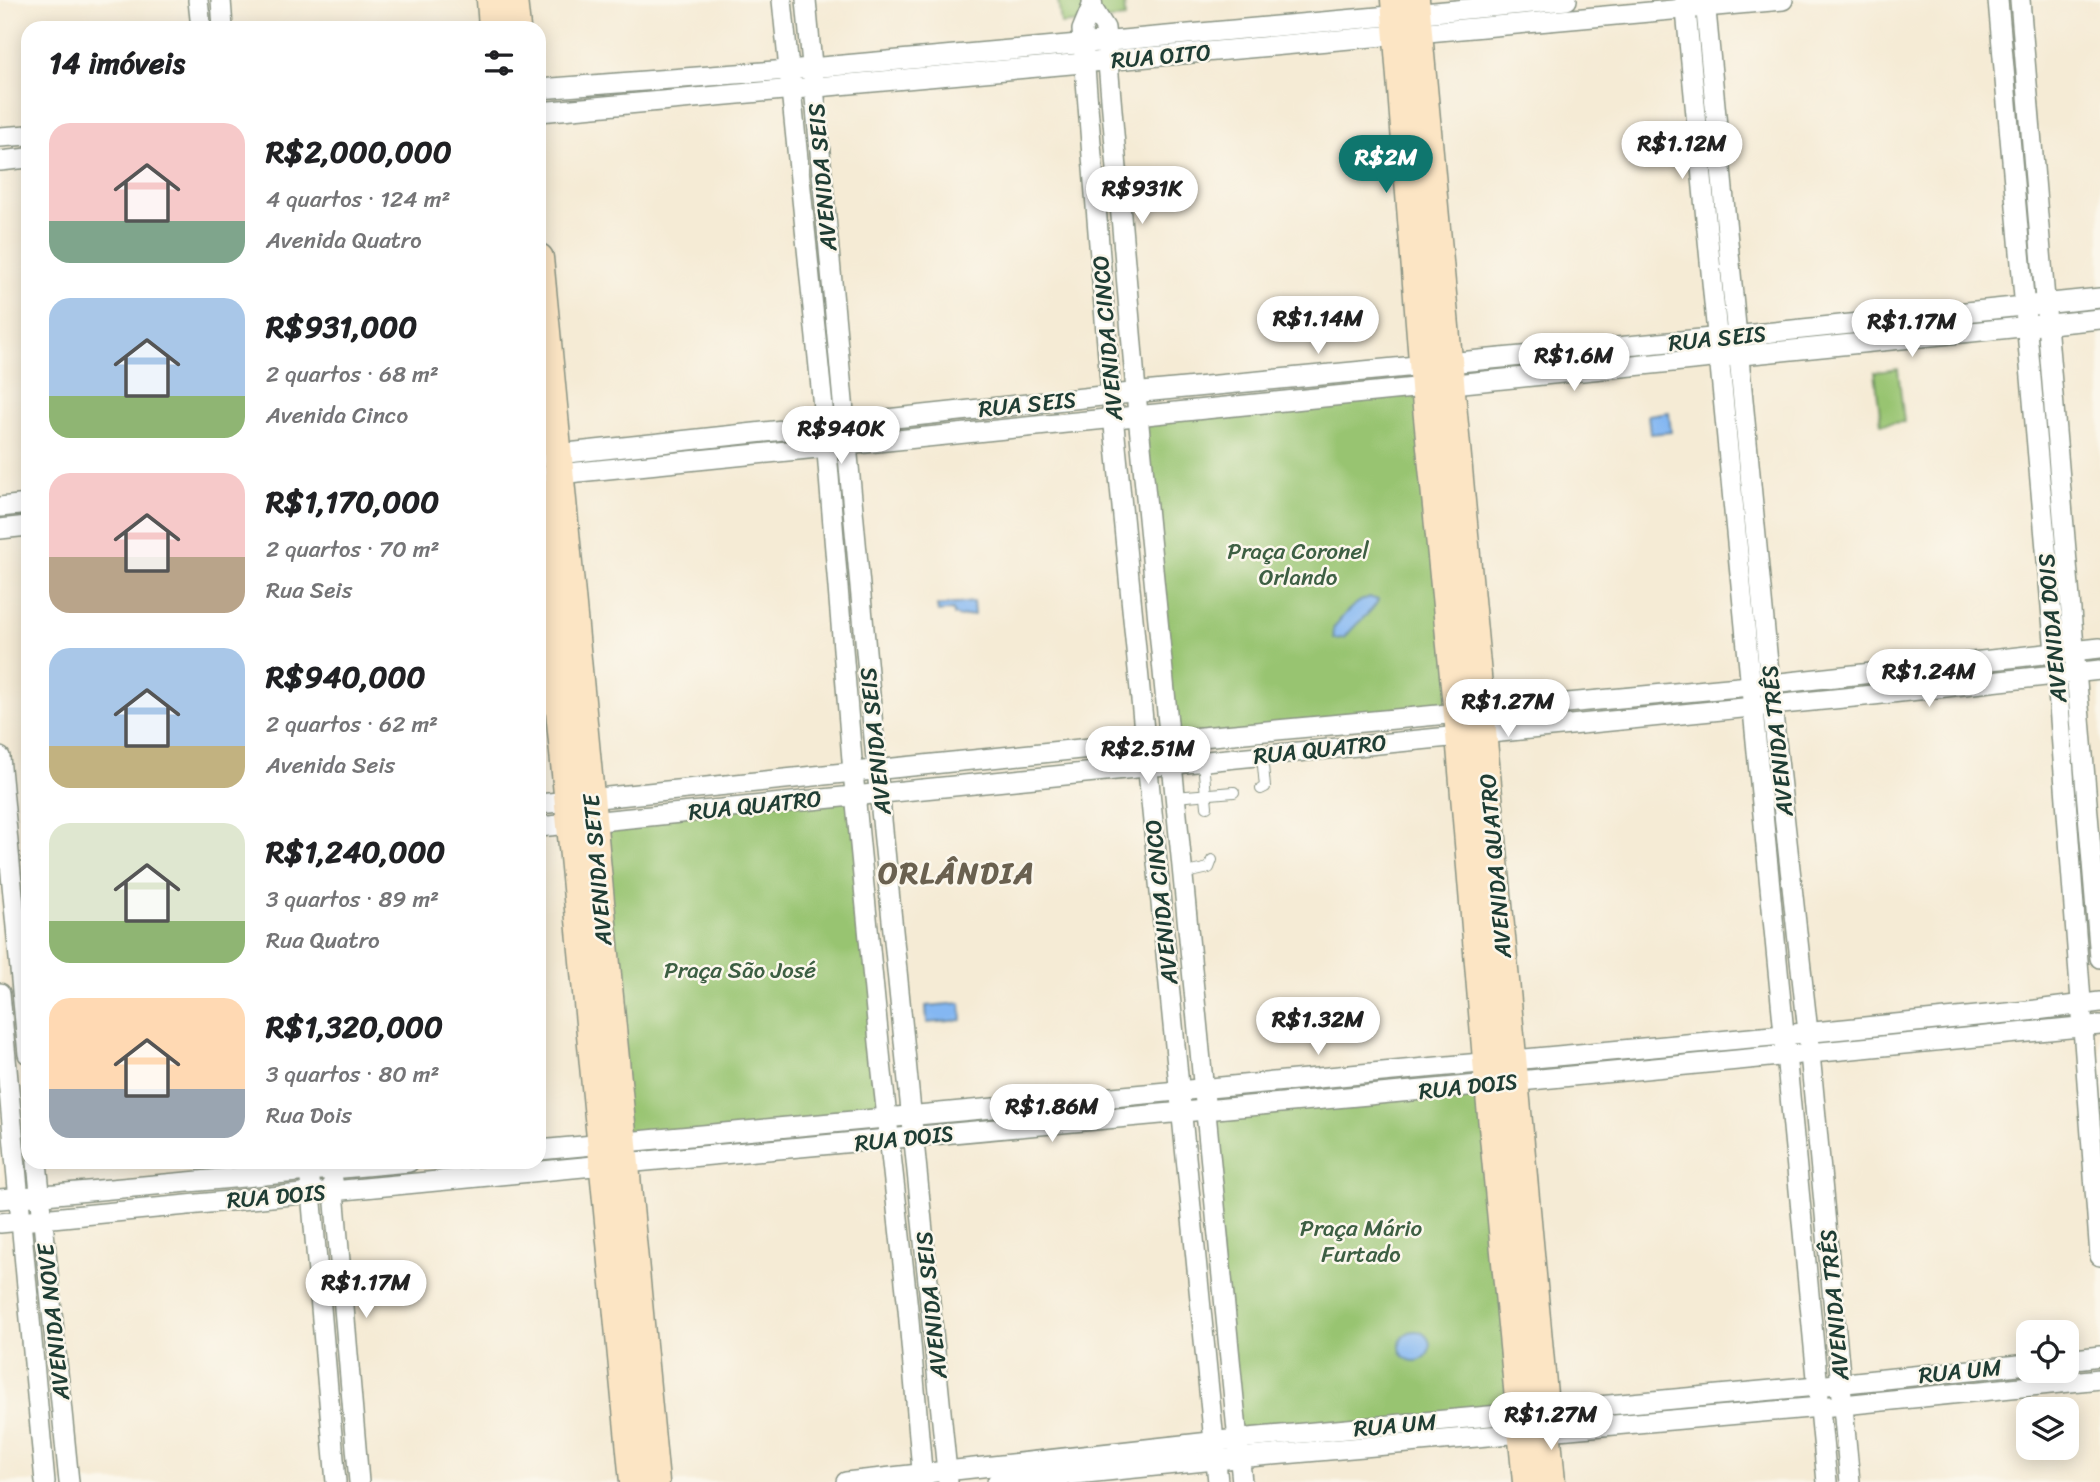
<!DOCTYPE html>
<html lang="pt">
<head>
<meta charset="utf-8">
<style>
  body { margin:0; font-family:Sriracha,sans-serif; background:#f2f2f2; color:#202124; height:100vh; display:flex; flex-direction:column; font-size:26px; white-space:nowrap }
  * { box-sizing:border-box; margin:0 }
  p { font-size:23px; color:#757577 }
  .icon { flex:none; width:38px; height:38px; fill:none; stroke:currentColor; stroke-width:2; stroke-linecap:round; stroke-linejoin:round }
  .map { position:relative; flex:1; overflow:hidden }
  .panel { position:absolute; left:21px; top:21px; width:525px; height:1148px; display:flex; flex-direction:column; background:#fff; border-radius:21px; box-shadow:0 4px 18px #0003 }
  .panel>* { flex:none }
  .buttons { position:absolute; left:2016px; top:1320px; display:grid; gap:14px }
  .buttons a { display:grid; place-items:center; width:63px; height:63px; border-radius:14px; background:#fff; box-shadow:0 4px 18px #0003; font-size:35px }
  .price { position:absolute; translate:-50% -60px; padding:0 16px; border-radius:24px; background:#fff; color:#222; font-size:23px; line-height:46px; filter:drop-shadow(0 2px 4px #0008) }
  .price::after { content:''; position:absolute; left:50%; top:42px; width:21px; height:16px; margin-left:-10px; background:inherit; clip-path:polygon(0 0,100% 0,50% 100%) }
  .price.selected { background:#0f766e; color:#fff }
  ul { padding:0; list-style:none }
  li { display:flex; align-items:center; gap:21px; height:175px; padding:0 28px }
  li span { display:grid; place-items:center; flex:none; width:196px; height:140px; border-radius:21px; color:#555 }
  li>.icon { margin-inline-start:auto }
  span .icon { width:84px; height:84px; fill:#fffc; stroke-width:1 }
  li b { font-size:30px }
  h2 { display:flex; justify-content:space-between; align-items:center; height:84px; padding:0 28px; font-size:30px }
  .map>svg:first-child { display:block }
  .park { fill:#98c471; stroke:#5c8052; stroke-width:2 }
  .water { fill:#84b7f2; stroke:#527a93; stroke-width:2 }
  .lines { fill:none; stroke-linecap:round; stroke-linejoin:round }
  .lane-casing { stroke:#8a9484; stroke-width:12 }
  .street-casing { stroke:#8a9484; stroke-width:22 }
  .secondary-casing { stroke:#8a9484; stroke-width:31 }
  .path { stroke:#8a9484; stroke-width:3.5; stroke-dasharray:2 5; stroke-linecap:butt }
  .lane { stroke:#fff; stroke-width:10 }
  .street { stroke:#fff; stroke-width:19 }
  .secondary { stroke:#fce5c4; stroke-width:28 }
  .labels { text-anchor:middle; stroke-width:5; stroke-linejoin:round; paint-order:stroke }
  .street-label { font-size:23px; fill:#1f3d34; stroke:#fbf7ec }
  .park-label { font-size:23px; fill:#3d5f43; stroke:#fbf7ec }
  .district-label { font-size:30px; font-weight:bold; letter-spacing:2px; fill:#6a6150; stroke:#fbf7ec }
</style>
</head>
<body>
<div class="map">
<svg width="2100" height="1482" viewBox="0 0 2100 1482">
  <rect width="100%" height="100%" fill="#fbf7ec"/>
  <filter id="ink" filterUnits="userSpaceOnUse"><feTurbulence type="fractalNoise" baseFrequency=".0143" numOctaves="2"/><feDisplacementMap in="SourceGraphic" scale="14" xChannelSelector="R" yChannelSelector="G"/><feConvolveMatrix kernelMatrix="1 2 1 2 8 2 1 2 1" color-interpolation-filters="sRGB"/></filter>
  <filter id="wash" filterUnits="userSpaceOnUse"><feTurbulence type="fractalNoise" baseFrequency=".00686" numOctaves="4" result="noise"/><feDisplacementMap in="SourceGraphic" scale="28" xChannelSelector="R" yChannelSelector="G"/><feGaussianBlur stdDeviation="1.57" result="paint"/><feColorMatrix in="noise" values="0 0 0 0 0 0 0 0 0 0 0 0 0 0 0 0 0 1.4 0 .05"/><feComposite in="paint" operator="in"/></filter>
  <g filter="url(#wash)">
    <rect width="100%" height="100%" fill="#f5ebd5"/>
    <!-- park -->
    <g class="park">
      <polygon points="1058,0 1124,0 1125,18 1061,24"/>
      <polygon points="1898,369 1904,422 1881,424 1875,372"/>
      <polygon points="1425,387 1457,713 1169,741 1138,415"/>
      <polygon points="856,794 887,1118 623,1144 592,822"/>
      <polygon points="1489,1085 1518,1414 1238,1439 1206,1110"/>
    </g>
    <!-- water -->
    <g class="water">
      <polygon points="1669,412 1671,432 1650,434 1648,415"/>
      <path d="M1369,597L1378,600C1375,611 1353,624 1345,638L1334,639L1333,629C1343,615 1353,603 1369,597Z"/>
      <polygon points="973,602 974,615 959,617 954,615 953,610 938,612 937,606"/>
      <polygon points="961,1003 962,1020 927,1023 926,1006"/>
      <circle cx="1415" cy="1346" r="15"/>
    </g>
  </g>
  <g filter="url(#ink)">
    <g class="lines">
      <!-- lane casing -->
      <g class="lane-casing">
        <g id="lane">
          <polyline points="1203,761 1207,807"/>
          <polyline points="1261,789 1265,787 1262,755"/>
          <polyline points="1175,797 1234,792"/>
          <polyline points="1182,874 1209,868 1212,860"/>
        </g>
      </g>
      <!-- street casing -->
      <g class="street-casing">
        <g id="street">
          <polyline points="198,0 201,28"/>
          <polyline points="221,0 223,28"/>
          <polyline points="782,0 825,427 853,772 881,1063 908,1309 923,1482"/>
          <polyline points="806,0 877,770 948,1482"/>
          <polyline points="1092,0 1093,9 1105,28 1138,415 1242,1482"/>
          <polyline points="1685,0 1827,1482"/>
          <polyline points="1705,0 1772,705 1808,1032 1850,1482"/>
          <polyline points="1998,0 2055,652 2100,1256"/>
          <polyline points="2020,0 2100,958"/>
          <polyline points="1092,6 1082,30 1111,395 1218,1482"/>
          <polyline points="539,89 788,70 1567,0"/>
          <polyline points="539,112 1783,0"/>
          <polyline points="0,137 28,135"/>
          <polyline points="0,161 28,158"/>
          <polyline points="539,456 1111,395 1764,333 2100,298"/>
          <polyline points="539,476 2100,319"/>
          <polyline points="0,507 28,504"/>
          <polyline points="0,529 28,526"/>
          <polyline points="0,757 28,1054"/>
          <polyline points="539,804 1169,740 1771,684 2100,648"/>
          <polyline points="539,827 1864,696 2100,670"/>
          <polyline points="0,993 45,1482"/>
          <polyline points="539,1150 1783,1035 2028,1011 2100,1002"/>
          <polyline points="37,1162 69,1482"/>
          <polyline points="310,1180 336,1482"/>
          <polyline points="333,1180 359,1482"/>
          <polyline points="0,1199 409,1162"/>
          <polyline points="0,1223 625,1163 1489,1084 2100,1025"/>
          <polyline points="2067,1360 2100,1356"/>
          <polyline points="846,1482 1237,1439 1817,1386 2028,1364"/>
          <polyline points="997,1482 1215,1460 1843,1405 2100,1379"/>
        </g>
      </g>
      <!-- secondary casing -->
      <g class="secondary-casing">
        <g id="secondary">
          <polyline points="491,0 493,28"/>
          <polyline points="513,0 516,28"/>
          <polyline points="1395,0 1425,387 1460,735 1489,1084 1527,1482"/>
          <polyline points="1415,0 1551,1482"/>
          <polyline points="539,258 655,1482"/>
          <polyline points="539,492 634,1482"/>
        </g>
      </g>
      <!-- path -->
      <polyline class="path" points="806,966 819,965"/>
      <!-- lane -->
      <use href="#lane" class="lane"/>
      <!-- street -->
      <use href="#street" class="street"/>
      <!-- secondary -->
      <use href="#secondary" class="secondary"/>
    </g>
  </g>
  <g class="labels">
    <!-- street labels -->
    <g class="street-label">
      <text transform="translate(1161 56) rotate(-5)" y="8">RUA OITO</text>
      <text transform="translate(822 177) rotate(-95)" y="8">AVENIDA SEIS</text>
      <text transform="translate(1107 338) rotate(-95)" y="8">AVENIDA CINCO</text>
      <text transform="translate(1717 338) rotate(-6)" y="8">RUA SEIS</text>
      <text transform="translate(1027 404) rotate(-6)" y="8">RUA SEIS</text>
      <text transform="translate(2052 628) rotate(-95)" y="8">AVENIDA DOIS</text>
      <text transform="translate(875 741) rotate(-96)" y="8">AVENIDA SEIS</text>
      <text transform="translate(1777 741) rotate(-96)" y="8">AVENIDA TRÊS</text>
      <text transform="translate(1320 749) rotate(-6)" y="8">RUA QUATRO</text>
      <text transform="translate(755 805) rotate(-6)" y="8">RUA QUATRO</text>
      <text transform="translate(1495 866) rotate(-95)" y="8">AVENIDA QUATRO</text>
      <text transform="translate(597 870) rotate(-95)" y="8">AVENIDA SETE</text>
      <text transform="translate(1161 902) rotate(-96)" y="8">AVENIDA CINCO</text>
      <text transform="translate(1468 1086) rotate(-6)" y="8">RUA DOIS</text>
      <text transform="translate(904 1138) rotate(-6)" y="8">RUA DOIS</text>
      <text transform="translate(276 1196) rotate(-5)" y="8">RUA DOIS</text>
      <text transform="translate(931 1305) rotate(-96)" y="8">AVENIDA SEIS</text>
      <text transform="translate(1834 1305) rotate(-95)" y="8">AVENIDA TRÊS</text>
      <text transform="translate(53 1322) rotate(-96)" y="8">AVENIDA NOVE</text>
      <text transform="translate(1960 1371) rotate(-6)" y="8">RUA UM</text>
      <text transform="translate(1395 1425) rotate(-5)" y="8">RUA UM</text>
    </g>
    <!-- park labels -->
    <g class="park-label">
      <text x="1298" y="559">Praça Coronel<tspan x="1298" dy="26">Orlando</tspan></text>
      <text x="740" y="978">Praça São José</text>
      <text x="1361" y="1236">Praça Mário<tspan x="1361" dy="26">Furtado</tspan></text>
    </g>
    <!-- district labels -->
    <g class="district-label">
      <text x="957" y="883">ORLÂNDIA</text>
    </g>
  </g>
</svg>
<div class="buttons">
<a><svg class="icon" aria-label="locate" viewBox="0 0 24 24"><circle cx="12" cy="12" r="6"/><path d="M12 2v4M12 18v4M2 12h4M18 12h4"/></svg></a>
<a><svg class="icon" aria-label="layers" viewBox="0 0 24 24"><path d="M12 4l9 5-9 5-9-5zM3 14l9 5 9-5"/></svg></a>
</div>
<b class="price" style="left:1682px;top:181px">R$1.12M</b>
<b class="price selected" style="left:1386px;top:195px">R$2M</b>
<b class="price" style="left:1142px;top:226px">R$931K</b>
<b class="price" style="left:1318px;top:356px">R$1.14M</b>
<b class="price" style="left:1912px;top:359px">R$1.17M</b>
<b class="price" style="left:1574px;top:393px">R$1.6M</b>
<b class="price" style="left:841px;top:466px">R$940K</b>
<b class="price" style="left:1929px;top:709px">R$1.24M</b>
<b class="price" style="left:1508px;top:739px">R$1.27M</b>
<b class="price" style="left:1148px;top:786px">R$2.51M</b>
<b class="price" style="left:1318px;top:1057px">R$1.32M</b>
<b class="price" style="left:1052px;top:1144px">R$1.86M</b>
<b class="price" style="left:366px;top:1320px">R$1.17M</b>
<b class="price" style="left:1551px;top:1452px">R$1.27M</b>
<section class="panel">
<h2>14 imóveis<svg class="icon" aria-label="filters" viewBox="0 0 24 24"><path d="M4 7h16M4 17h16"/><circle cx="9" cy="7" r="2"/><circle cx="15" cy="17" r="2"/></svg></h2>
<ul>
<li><span style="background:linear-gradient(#f6c9c9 70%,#7fa58c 0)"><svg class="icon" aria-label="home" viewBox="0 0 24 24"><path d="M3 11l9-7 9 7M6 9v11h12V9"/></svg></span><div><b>R$2,000,000</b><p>4 quartos · 124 m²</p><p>Avenida Quatro</p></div></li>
<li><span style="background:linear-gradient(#a9c7e8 70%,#8fb573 0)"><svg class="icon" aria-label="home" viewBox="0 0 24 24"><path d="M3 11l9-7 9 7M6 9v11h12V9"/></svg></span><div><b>R$931,000</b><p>2 quartos · 68 m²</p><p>Avenida Cinco</p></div></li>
<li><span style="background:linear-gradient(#f6c9c9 60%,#b9a48a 0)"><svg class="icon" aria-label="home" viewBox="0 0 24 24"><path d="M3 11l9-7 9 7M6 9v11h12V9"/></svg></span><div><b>R$1,170,000</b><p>2 quartos · 70 m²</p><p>Rua Seis</p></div></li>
<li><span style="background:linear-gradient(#a9c7e8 70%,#c2b280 0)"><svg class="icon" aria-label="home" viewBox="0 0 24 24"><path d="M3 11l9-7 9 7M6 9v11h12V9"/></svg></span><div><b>R$940,000</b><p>2 quartos · 62 m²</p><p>Avenida Seis</p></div></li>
<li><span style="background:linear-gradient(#dfe7d0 70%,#8fb573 0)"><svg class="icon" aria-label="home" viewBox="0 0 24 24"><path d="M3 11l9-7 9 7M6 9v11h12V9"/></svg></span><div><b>R$1,240,000</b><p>3 quartos · 89 m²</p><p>Rua Quatro</p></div></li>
<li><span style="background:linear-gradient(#ffd9b3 65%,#9aa5b1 0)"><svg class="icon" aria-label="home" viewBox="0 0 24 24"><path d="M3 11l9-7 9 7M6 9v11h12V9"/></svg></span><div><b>R$1,320,000</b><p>3 quartos · 80 m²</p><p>Rua Dois</p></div></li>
</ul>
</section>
</div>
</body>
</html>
